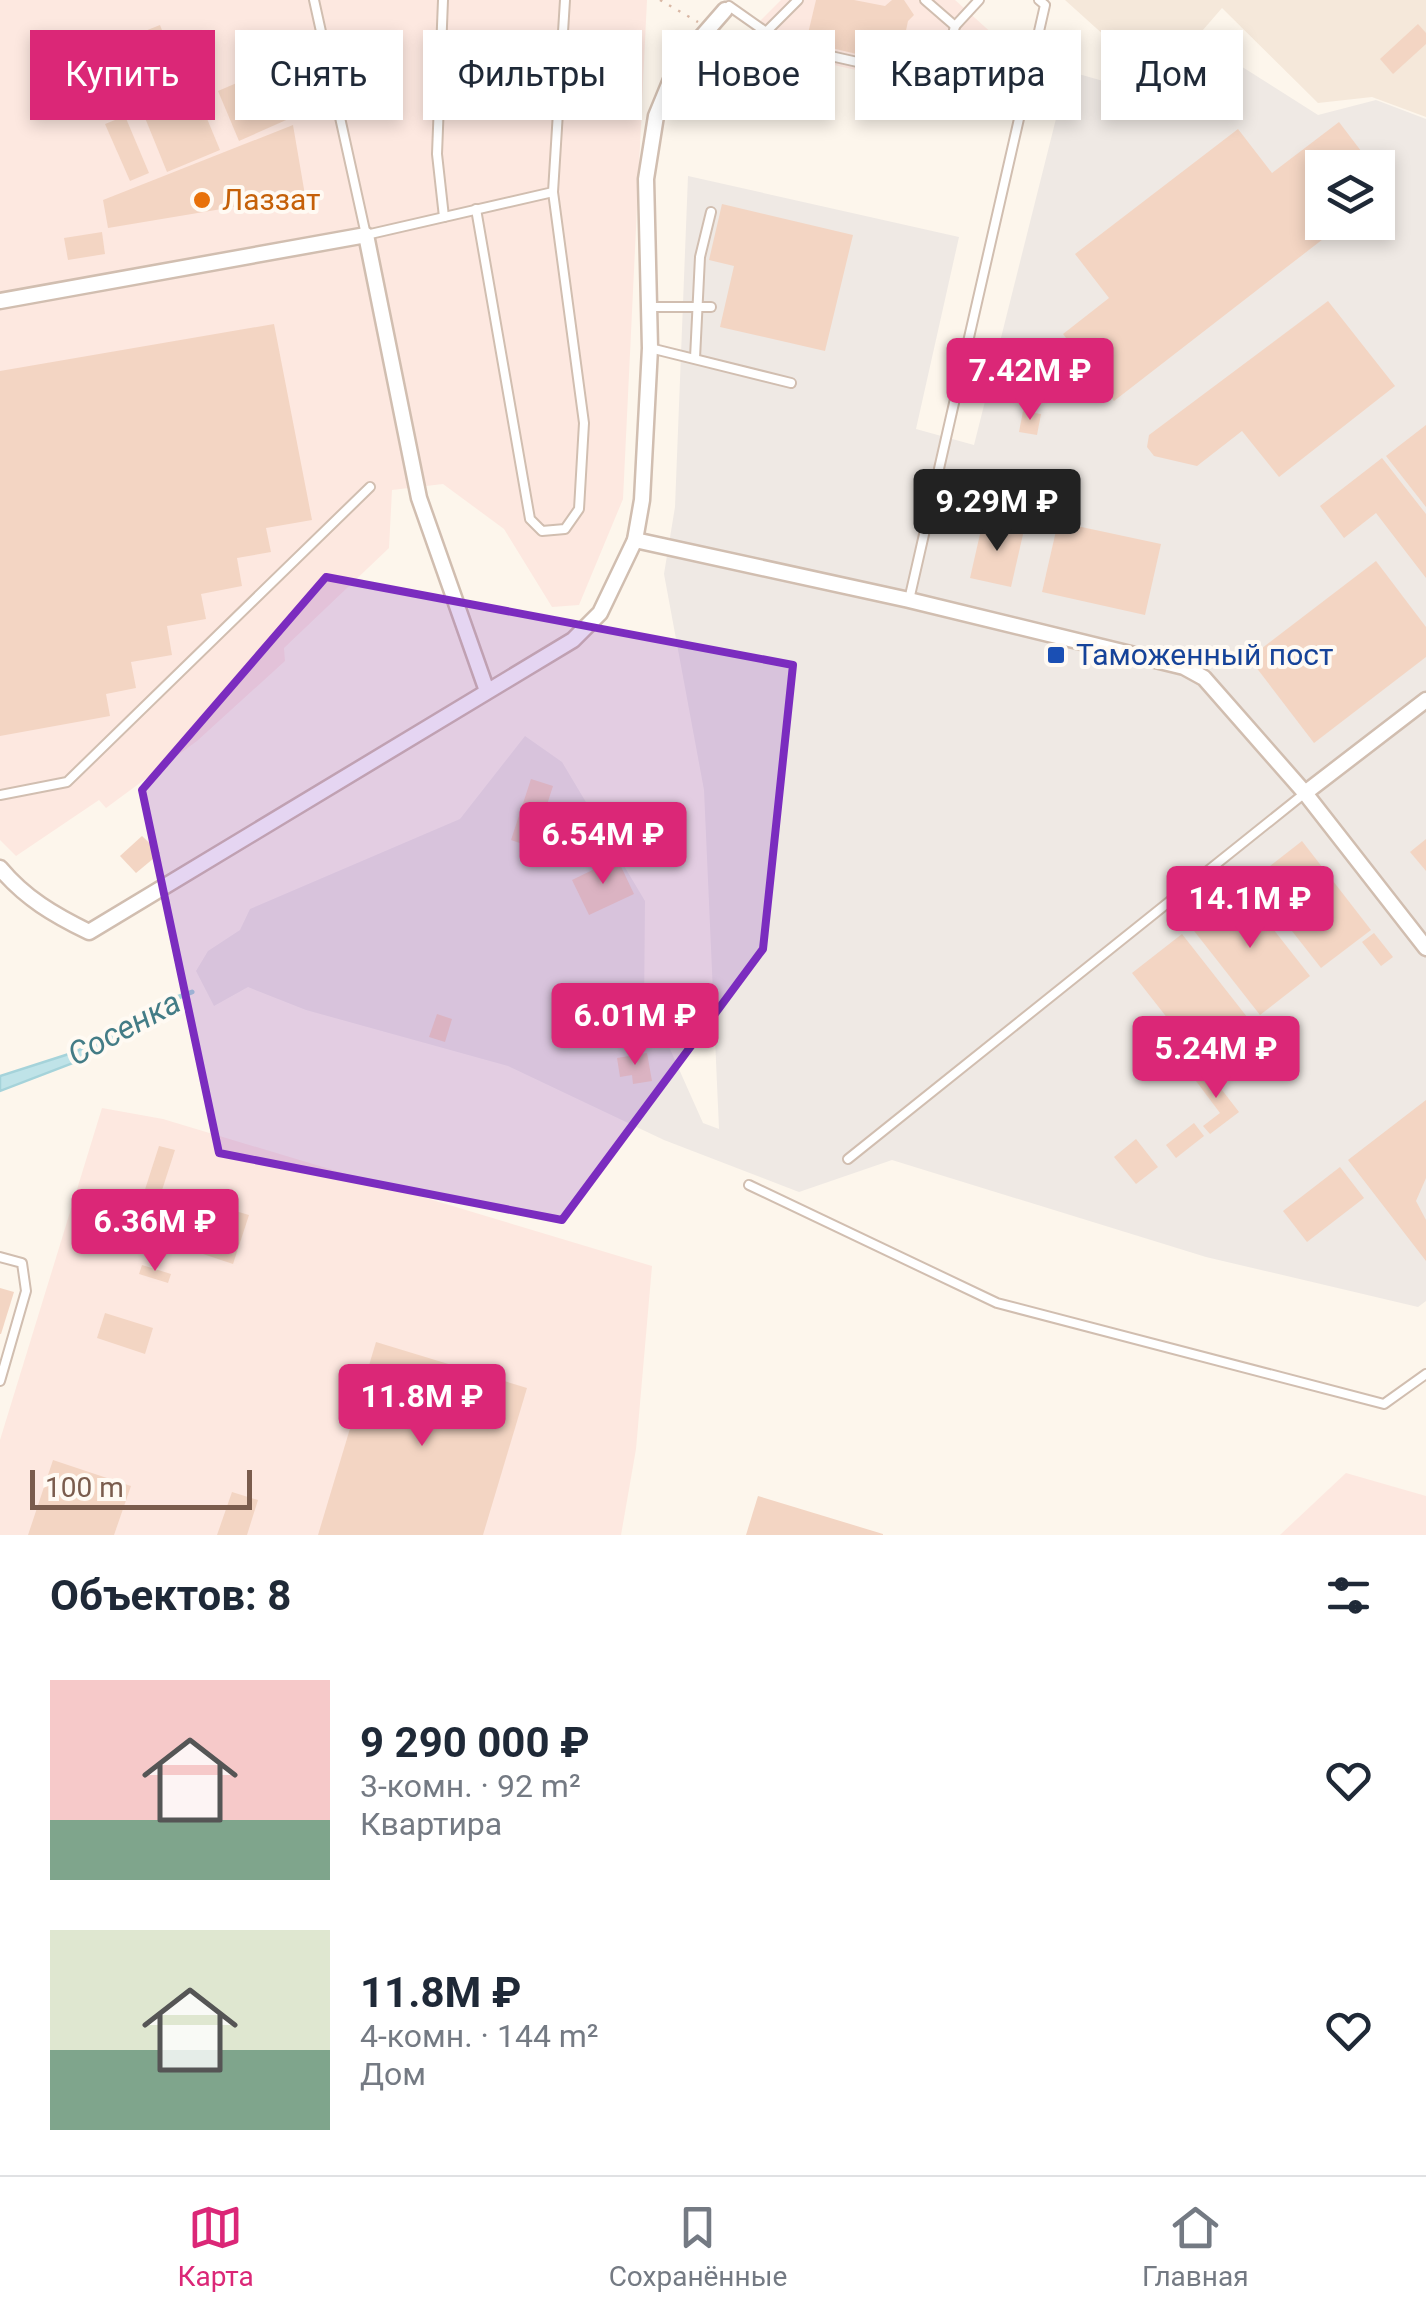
<!DOCTYPE html>
<html lang="ru">
<head>
<meta charset="utf-8">
<style>
  body { margin:0; font-family:Roboto,sans-serif; background:#f2f2f3; color:#1f2937; height:100vh; display:flex; flex-direction:column; font-size:38px; white-space:nowrap }
  * { box-sizing:border-box; margin:0 }
  p { font-size:32px; color:#747a83 }
  .icon { flex:none; width:55px; height:55px; fill:none; stroke:currentColor; stroke-width:2; stroke-linecap:round; stroke-linejoin:round }
  .map { position:relative; height:1535px; overflow:hidden }
  .side { display:flex; flex-direction:column; background:#fff; flex:1 }
  .side>* { flex:none }
  .guide { position:absolute; left:30px; top:30px; width:1368px; height:90px; display:flex; gap:20px }
  .fabs { position:absolute; left:1305px; top:150px; display:grid; gap:20px }
  .fabs a { display:grid; place-items:center; width:90px; height:90px; border-radius:0px; background:#fff; box-shadow:0 5px 15px #0003; font-size:50px }
  .scale { position:absolute; left:30px; bottom:25px; width:222px; box-sizing:border-box; padding-left:10px; border:5px solid #7a5c4d; border-top:0; font-size:28px; line-height:35px; white-space:nowrap; color:#7a5c4d; -webkit-text-stroke:8px #fffaf3; paint-order:stroke }
  .price { position:absolute; translate:-50% -85px; padding:0 22px; border-radius:10px; background:#db2777; color:#fff; font-size:32px; line-height:65px; filter:drop-shadow(0 2px 5px #0008) }
  .price::after { content:''; position:absolute; left:50%; top:60px; width:30px; height:22px; margin-left:-15px; background:inherit; clip-path:polygon(0 0,100% 0,50% 100%) }
  .price.current { background:#222; color:#fff }
  ul { padding:0; list-style:none }
  li { display:flex; align-items:center; gap:30px; height:250px; padding:0 50px }
  li span { display:grid; place-items:center; flex:none; width:280px; height:200px; border-radius:0px; color:#555 }
  li>.icon { margin-inline-start:auto }
  span .icon { width:120px; height:120px; fill:#fffc; stroke-width:1 }
  li b { font-size:42px }
  h2 { display:flex; justify-content:space-between; align-items:center; height:120px; padding:0 50px; font-size:42px }
  .pill { padding:0 35px; border-radius:0px; background:#fff; box-shadow:0 5px 15px #0003; font-size:35px; line-height:90px }
  .pill.current { background:#db2777; color:#fff }
  .dock { display:flex; justify-content:space-around; align-items:center; height:140px; border-top:2px solid #e0e1e3; background:#fff; font-size:28px; color:#747a83 }
  .dock a { display:grid; justify-items:center; gap:5px }
  .dock .current { color:#db2777 }
  .map>svg:first-child { display:block }
  .residential { fill:#f5e8da }
  .commercial { fill:#fde8e0 }
  .industrial { fill:#efe9e4; fill-rule:evenodd }
  .water { fill:#bfe3e8; stroke:#a5d3da; stroke-width:2.5 }
  .lines { fill:none; stroke-linecap:round; stroke-linejoin:round }
  .stream { stroke:#a5d3da; stroke-width:5 }
  .building { fill:#f3d5c3 }
  .lane-casing { stroke:#d1beb0; stroke-width:12 }
  .street-casing { stroke:#d1beb0; stroke-width:19 }
  .path { stroke:#d9b8a5; stroke-width:2.5; stroke-dasharray:2.5 8; stroke-linecap:butt }
  .lane { stroke:#fff; stroke-width:8 }
  .street { stroke:#fff; stroke-width:14 }
  .marked { fill:#7b2cbf; fill-opacity:0.2; stroke:#7b2cbf; stroke-width:8; stroke-linejoin:round }
  .food-dot { fill:#e8710a; stroke:#fffaf3; stroke-width:4 }
  .transit-dot { fill:#1a4fb4; stroke:#fffaf3; stroke-width:4 }
  .labels { text-anchor:middle; stroke-width:8; stroke-linejoin:round; paint-order:stroke }
  .food-label { font-size:30px; fill:#c56008; stroke:#fffaf3; text-anchor:start }
  .transit-label { font-size:30px; fill:#164399; stroke:#fffaf3; text-anchor:start }
  .water-label { font-size:32px; font-style:italic; fill:#437c86; stroke:#fffaf3 }
</style>
</head>
<body>
<div class="map">
<svg width="1426" height="1535" viewBox="0 0 1426 1535">
  <rect width="100%" height="100%" fill="#fdf6ec"/>
  <!-- residential -->
  <polygon class="residential" points="1065,0 1426,0 1426,117 1372,97 1318,103 1222,8 1157,83"/>
  <!-- commercial -->
  <g class="commercial">
    <polygon points="0,0 647,0 623,499 579,605 552,607 504,529 443,484 392,490 389,548 284,648 285,661 197,741 106,808 99,800 16,856 0,840"/>
    <polygon points="781,0 955,0 1005,45 991,101 738,43"/>
    <polygon points="102,1108 163,1119 652,1266 636,1449 621,1535 0,1535 0,1440"/>
    <polygon points="1346,1473 1426,1496 1426,1535 1280,1535"/>
  </g>
  <!-- industrial -->
  <path class="industrial" d="M1217,51L1318,115L1376,100L1426,119V1301L1418,1307L1206,1257L892,1160L799,1192L664,1140L508,1066L306,1010L248,987L214,1006L196,971L208,951L240,930L250,909L460,819L525,736L562,762L645,901L644,1011L666,1040L703,1123L719,1129L704,790L664,574L675,507L688,176L959,237L916,429L974,445L1068,71L1170,100ZM1322,168H1378V222H1322Z"/>
  <!-- water -->
  <polygon class="water" points="129,1023 128,1031 94,1055 0,1091 0,1076 75,1052"/>
  <g class="lines">
    <!-- stream -->
    <polyline class="stream" points="125,1027 144,1010 192,992"/>
  </g>
  <!-- building -->
  <g class="building">
    <polygon points="816,0 854,0 885,6 892,0 904,0 914,15 908,21 899,64 806,42"/>
    <polygon points="1418,24 1426,33 1426,44 1393,74 1380,59"/>
    <polygon points="160,25 179,74 76,114 57,66"/>
    <polygon points="281,64 302,113 239,141 218,91"/>
    <polygon points="196,92 220,150 167,172 143,113"/>
    <polygon points="125,116 149,173 130,181 105,124"/>
    <polygon points="1339,122 1374,168 1322,168 1322,222 1345,222 1114,401 1063,334 1109,298 1075,254 1238,129 1272,173"/>
    <polygon points="293,125 305,195 108,228 103,200"/>
    <polygon points="722,204 853,235 825,351 720,327 734,266 709,260"/>
    <polygon points="102,232 105,254 68,260 64,238"/>
    <polygon points="1328,301 1395,386 1279,477 1242,431 1197,466 1154,456 1147,447 1149,435"/>
    <polygon points="274,324 312,520 266,528 271,552 237,558 242,586 201,594 206,619 167,626 172,655 131,662 136,688 106,694 110,716 0,736 0,371"/>
    <polygon points="1023,411 1041,414 1037,435 1019,432"/>
    <polygon points="1426,425 1426,507 1386,456"/>
    <polygon points="1382,458 1426,514 1426,578 1376,513 1344,538 1320,506"/>
    <polygon points="983,521 1024,530 1011,587 970,578"/>
    <polygon points="1058,522 1161,544 1145,615 1042,592"/>
    <polygon points="1376,561 1426,627 1426,657 1314,743 1249,658"/>
    <polygon points="531,779 553,786 542,820 563,827 554,855 511,840"/>
    <polygon points="142,836 160,853 136,873 120,856"/>
    <polygon points="1426,839 1426,871 1410,852"/>
    <polygon points="1302,841 1371,930 1321,968 1252,880"/>
    <polygon points="617,858 634,894 589,915 572,880"/>
    <polygon points="1241,888 1310,976 1260,1015 1191,927"/>
    <polygon points="1374,933 1393,957 1381,966 1362,942"/>
    <polygon points="1182,934 1251,1022 1201,1061 1132,973"/>
    <polygon points="437,1014 452,1019 445,1042 429,1037"/>
    <polygon points="647,1053 652,1081 633,1084 632,1075 620,1077 617,1058"/>
    <polygon points="1205,1068 1239,1112 1210,1134 1203,1126 1220,1113 1193,1077"/>
    <polygon points="1426,1100 1426,1178 1416,1201 1426,1220 1426,1261 1348,1160"/>
    <polygon points="1194,1123 1204,1136 1176,1158 1166,1145"/>
    <polygon points="1136,1139 1158,1167 1136,1184 1114,1157"/>
    <polygon points="159,1146 175,1150 153,1218 146,1215 148,1208 140,1205"/>
    <polygon points="1340,1167 1364,1198 1307,1242 1283,1211"/>
    <polygon points="232,1210 249,1215 233,1264 203,1254 209,1237 222,1241"/>
    <polygon points="142,1265 171,1274 168,1283 139,1274"/>
    <polygon points="0,1288 14,1292 1,1334 0,1334"/>
    <polygon points="105,1313 153,1328 145,1354 97,1338"/>
    <polygon points="376,1342 527,1388 483,1535 318,1535"/>
    <polygon points="53,1460 131,1486 114,1535 28,1535"/>
    <polygon points="232,1492 258,1500 247,1535 217,1535"/>
    <polygon points="758,1496 883,1534 883,1535 746,1535"/>
  </g>
  <g class="lines">
    <!-- lane casing -->
    <g class="lane-casing">
      <g id="lane">
        <polyline points="314,0 366,235 553,192 565,0"/>
        <polyline points="443,0 437,154 444,217"/>
        <polyline points="925,0 955,26 979,0"/>
        <polyline points="729,6 766,32 798,0"/>
        <polyline points="766,32 804,50 942,81 955,26"/>
        <polyline points="476,209 530,519 542,531 565,529 579,509 584,423 553,192"/>
        <polyline points="648,307 711,307"/>
        <polyline points="650,348 791,383"/>
        <polyline points="695,358 700,257 711,212"/>
        <polyline points="909,600 1045,5 1039,0"/>
        <polyline points="0,795 67,782 370,487"/>
        <polyline points="848,1159 1305,793"/>
        <polyline points="749,1185 997,1303 1384,1404 1426,1374"/>
        <polyline points="0,1257 22,1263 26,1291 0,1381"/>
      </g>
    </g>
    <!-- street casing -->
    <g class="street-casing">
      <g id="street">
        <polyline points="0,301 366,235 419,498 487,691"/>
        <polyline points="635,540 909,600 1184,667 1204,678 1305,793 1426,948"/>
        <polyline points="1305,793 1426,700"/>
        <path d="M0,868C25,898 54,915 89,932L573,640L600,613L635,540L642,500L650,348L646,179L656,116L677,65L725,10"/>
      </g>
    </g>
    <!-- path -->
    <polyline class="path" points="660,0 698,22"/>
    <!-- lane -->
    <use href="#lane" class="lane"/>
    <!-- street -->
    <use href="#street" class="street"/>
  </g>
  <!-- marked area -->
  <path class="marked" d="M326,577L793,665L763,949L562,1220L219,1153L142,790Z"/>
  <!-- markers -->
  <circle class="food-dot" cx="202" cy="200" r="10"/>
  <rect class="transit-dot" x="1046" y="645" width="20" height="20" rx="5"/>
  <g class="labels">
    <!-- food labels -->
    <g class="food-label">
      <text x="222" y="210">Лаззат</text>
    </g>
    <!-- transit labels -->
    <g class="transit-label">
      <text x="1076" y="665">Таможенный пост</text>
    </g>
    <!-- water labels -->
    <g class="water-label">
      <text transform="translate(124 1028) rotate(-28)" y="11">Сосенка</text>
    </g>
  </g>
</svg>
<div class="fabs">
<a><svg class="icon" aria-label="layers" viewBox="0 0 24 24"><path d="M12 4l9 5-9 5-9-5zM3 14l9 5 9-5"/></svg></a>
</div>
<div class="scale">100 m</div>
<b class="price" style="left:1030px;top:423px">7.42M ₽</b>
<b class="price current" style="left:997px;top:554px">9.29M ₽</b>
<b class="price" style="left:603px;top:887px">6.54M ₽</b>
<b class="price" style="left:1250px;top:951px">14.1M ₽</b>
<b class="price" style="left:635px;top:1068px">6.01M ₽</b>
<b class="price" style="left:1216px;top:1101px">5.24M ₽</b>
<b class="price" style="left:155px;top:1274px">6.36M ₽</b>
<b class="price" style="left:422px;top:1449px">11.8M ₽</b>
<div class="guide">
<a class="pill current">Купить</a>
<a class="pill">Снять</a>
<a class="pill">Фильтры</a>
<a class="pill">Новое</a>
<a class="pill">Квартира</a>
<a class="pill">Дом</a>
</div>
</div>
<section class="side">
<h2>Объектов: 8<svg class="icon" aria-label="filters" viewBox="0 0 24 24"><path d="M4 7h16M4 17h16"/><circle cx="9" cy="7" r="2"/><circle cx="15" cy="17" r="2"/></svg></h2>
<ul>
<li><span style="background:linear-gradient(#f6c9c9 70%,#7fa58c 0)"><svg class="icon" aria-label="home" viewBox="0 0 24 24"><path d="M3 11l9-7 9 7M6 9v11h12V9"/></svg></span><div><b>9 290 000 ₽</b><p>3-комн. · 92 m²</p><p>Квартира</p></div><svg class="icon" aria-label="heart" viewBox="0 0 24 24"><path d="M12 20l-8-8c-3-5 5-10 8-4 3-6 11-1 8 4z"/></svg></li>
<li><span style="background:linear-gradient(#dfe7d0 60%,#7fa58c 0)"><svg class="icon" aria-label="home" viewBox="0 0 24 24"><path d="M3 11l9-7 9 7M6 9v11h12V9"/></svg></span><div><b>11.8M ₽</b><p>4-комн. · 144 m²</p><p>Дом</p></div><svg class="icon" aria-label="heart" viewBox="0 0 24 24"><path d="M12 20l-8-8c-3-5 5-10 8-4 3-6 11-1 8 4z"/></svg></li>
</ul>
</section>
<nav class="dock">
<a class="current"><svg class="icon" aria-label="map" viewBox="0 0 24 24"><path d="M3 6l6-2 6 2 6-2v14l-6 2-6-2-6 2zM9 4v14M15 6v14"/></svg>Карта</a>
<a><svg class="icon" aria-label="saved" viewBox="0 0 24 24"><path d="M7 4h10v16l-5-4-5 4z"/></svg>Сохранённые</a>
<a><svg class="icon" aria-label="home" viewBox="0 0 24 24"><path d="M3 11l9-7 9 7M6 9v11h12V9"/></svg>Главная</a>
</nav>
</body>
</html>
